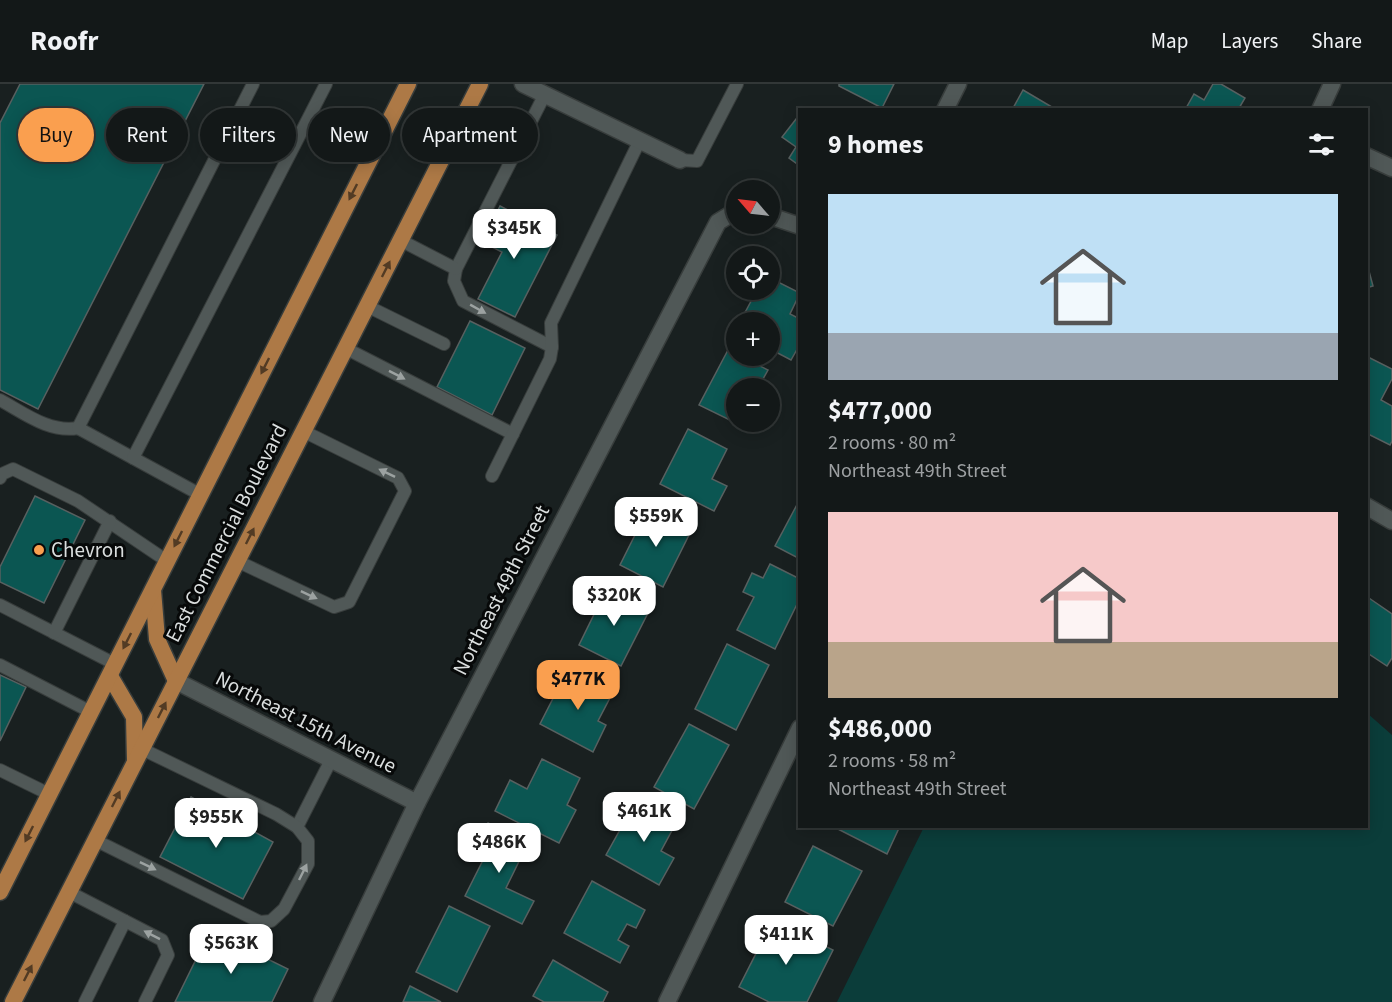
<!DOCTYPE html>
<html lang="en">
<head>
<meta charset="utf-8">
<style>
  body { margin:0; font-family:"Source Sans 3",sans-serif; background:#202525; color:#f1f3f6; height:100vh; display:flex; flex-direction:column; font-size:22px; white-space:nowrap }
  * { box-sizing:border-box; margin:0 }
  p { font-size:20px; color:#9da0a2 }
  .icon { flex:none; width:33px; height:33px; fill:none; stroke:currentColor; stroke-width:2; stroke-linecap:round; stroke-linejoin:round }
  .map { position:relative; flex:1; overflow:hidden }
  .details { position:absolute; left:798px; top:24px; width:570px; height:720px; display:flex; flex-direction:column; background:#131818; border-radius:0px; box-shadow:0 3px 15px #0003,0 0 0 2px #323737 }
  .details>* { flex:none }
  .banner { position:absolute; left:18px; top:24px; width:570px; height:54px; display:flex; gap:12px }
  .needle { width:39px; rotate:298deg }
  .fabs { position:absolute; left:726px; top:96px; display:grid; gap:12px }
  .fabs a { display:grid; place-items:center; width:54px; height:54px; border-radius:50%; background:#131818; box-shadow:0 3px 15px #0003,0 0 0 2px #323737; font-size:30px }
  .price { position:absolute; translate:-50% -51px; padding:0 14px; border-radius:12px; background:#fff; color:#222; font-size:20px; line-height:39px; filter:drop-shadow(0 2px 3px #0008) }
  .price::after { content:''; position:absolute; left:50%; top:36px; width:18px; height:14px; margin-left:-9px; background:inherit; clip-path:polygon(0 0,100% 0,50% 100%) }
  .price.on { background:#fa9f4f; color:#111 }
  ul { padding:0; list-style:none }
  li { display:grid; align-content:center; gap:12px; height:318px; padding:0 30px }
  li span { display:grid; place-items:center; height:186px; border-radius:0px; color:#555 }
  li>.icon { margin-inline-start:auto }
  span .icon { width:108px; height:108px; fill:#fffc; stroke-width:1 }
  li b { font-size:26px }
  h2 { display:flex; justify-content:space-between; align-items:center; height:72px; padding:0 30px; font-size:26px }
  .tag { padding:0 21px; border-radius:27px; background:#131818; box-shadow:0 3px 15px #0003,0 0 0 2px #323737; font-size:21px; line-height:54px }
  .tag.on { background:#fa9f4f; color:#111 }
  header { display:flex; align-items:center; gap:36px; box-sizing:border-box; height:84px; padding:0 30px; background:#131818; border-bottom:2px solid #323737 }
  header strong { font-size:28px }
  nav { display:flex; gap:33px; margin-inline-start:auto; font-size:21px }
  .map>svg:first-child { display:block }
  .water { fill:#0b3d3a }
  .building { fill:#0b5652; stroke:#586060; stroke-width:1.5 }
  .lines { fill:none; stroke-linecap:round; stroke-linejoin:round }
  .service-casing { stroke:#383d3c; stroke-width:14 }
  .minor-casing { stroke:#383d3c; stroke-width:19 }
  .primary-casing { stroke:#383d3c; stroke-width:19 }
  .service { stroke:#505857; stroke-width:12 }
  .minor { stroke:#505857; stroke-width:16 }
  .primary { stroke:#ad7946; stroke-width:16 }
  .oneway { fill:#523b24 }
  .oneway2 { fill:#9ca2a1 }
  .poi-dot { fill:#fa9f4f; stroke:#070909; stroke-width:2 }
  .labels { text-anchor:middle; stroke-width:6; stroke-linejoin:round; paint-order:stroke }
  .street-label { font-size:21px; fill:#dadede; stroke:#070909 }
  .poi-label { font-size:21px; fill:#dadede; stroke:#070909; text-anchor:start }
</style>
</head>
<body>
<header>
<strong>Roofr</strong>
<nav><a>Map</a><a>Layers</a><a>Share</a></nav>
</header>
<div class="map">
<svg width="1392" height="918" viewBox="0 0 1392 918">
  <rect width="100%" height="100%" fill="#192020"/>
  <!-- water -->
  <polygon class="water" points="1367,629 1392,651 1392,918 837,918 924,743 1366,742"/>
  <!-- building -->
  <g class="building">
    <polygon points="20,0 204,0 38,325 0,306 0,39"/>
    <polygon points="839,0 894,0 882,24 839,2"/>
    <polygon points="1213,0 1221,0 1245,14 1238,26 1185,26 1194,10 1204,16"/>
    <polygon points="1023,6 1057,26 1012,26"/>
    <polygon points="800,30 800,82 789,74 796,63 782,53"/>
    <polygon points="500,122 557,151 515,233 478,215 502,168 482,158"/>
    <polygon points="1366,176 1373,202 1366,204"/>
    <polygon points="770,194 800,209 790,230 800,235 800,260 791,276 770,265 770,238 740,238 757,206 770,206"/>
    <polygon points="470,237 525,264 492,331 437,303"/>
    <polygon points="728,266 768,286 758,304 736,304 736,338 741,338 740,341 699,321"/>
    <polygon points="1366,272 1392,285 1392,295 1381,316 1392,322 1392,357 1390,361 1366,349"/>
    <polygon points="688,345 727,365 712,395 727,402 714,427 660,400"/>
    <polygon points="35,412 85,436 44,519 0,498 0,483"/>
    <polygon points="800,415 800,475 775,462"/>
    <polygon points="648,425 691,447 663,503 620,481"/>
    <polygon points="770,480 800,495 800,514 775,565 737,546 754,513 743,508 752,489 763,494"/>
    <polygon points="607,504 650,525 621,582 579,561"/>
    <polygon points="1366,512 1392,530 1392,574 1387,582 1366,568"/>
    <polygon points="727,560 769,581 736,646 695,625"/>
    <polygon points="567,587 612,610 598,637 606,641 593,668 540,640"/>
    <polygon points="0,591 26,603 0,657"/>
    <polygon points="689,640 729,661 694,725 654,703"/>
    <polygon points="542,675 580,694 567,721 576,726 559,759 495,727 510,696 527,705"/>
    <polygon points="191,713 273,758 243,815 160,773"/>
    <polygon points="636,717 676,739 661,767 674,774 659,801 606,771"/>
    <polygon points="488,739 528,759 506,804 534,817 522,840 465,812 484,774 474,769"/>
    <polygon points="832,742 900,742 887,770"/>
    <polygon points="813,762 862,787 833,842 785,818"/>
    <polygon points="592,797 645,826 636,844 627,840 618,856 629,862 620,879 564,849"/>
    <polygon points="449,822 490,842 457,908 416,888"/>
    <polygon points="773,836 833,866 807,918 769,918 739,903"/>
    <polygon points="210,847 288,885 272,918 175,918"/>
    <polygon points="553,876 608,908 603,918 544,918 533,912"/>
    <polygon points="410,902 441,918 403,918"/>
  </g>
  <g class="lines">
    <!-- service casing -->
    <g class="service-casing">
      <g id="service">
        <polyline points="545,10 456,185 454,197 463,217 552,263"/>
        <polyline points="680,76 697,77 737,0"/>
        <polyline points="400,156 456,185"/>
        <polyline points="367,222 444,260"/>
        <polyline points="345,264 513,350"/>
        <path d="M0,316C24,329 49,349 78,344"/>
        <polyline points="133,374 78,344 253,0"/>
        <polyline points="492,392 550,275 552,263 551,239 640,56"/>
        <polyline points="0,394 2,390 13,385 78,417 167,477"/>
        <polyline points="201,411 133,374 326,0"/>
        <polyline points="237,477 334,523 349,518 405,407 398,394 303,347"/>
        <polyline points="0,521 115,580"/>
        <polyline points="54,549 110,437"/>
        <polyline points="0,581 91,628"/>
        <polyline points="0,686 49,710"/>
        <polyline points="297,743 331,676"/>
        <polyline points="95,756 260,838 271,837 284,825 308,780 308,757 297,743 276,730 142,665"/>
        <polyline points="69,808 162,856 168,871 145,918"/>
        <polyline points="85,918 125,837"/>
      </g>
    </g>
    <!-- minor casing -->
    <g class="minor-casing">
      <g id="minor">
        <polyline points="523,0 680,76"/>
        <polyline points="945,26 958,0"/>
        <polyline points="1320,26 1332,0"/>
        <polyline points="1366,72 1392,84"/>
        <polyline points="770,132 800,142"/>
        <polyline points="1366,422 1392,437"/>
        <polyline points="176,597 417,719"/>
        <polyline points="322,918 417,719 718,138 736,127"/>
        <polyline points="667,918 800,644"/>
      </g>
    </g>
    <!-- primary casing -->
    <g class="primary-casing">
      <g id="primary">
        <polyline points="153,506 157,555 176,597"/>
        <polyline points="110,592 134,633 135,677"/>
        <polyline points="0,808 408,0"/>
        <polyline points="13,918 480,0"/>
      </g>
    </g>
    <!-- service -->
    <use href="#service" class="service"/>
    <!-- minor -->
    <use href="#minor" class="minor"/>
    <!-- primary -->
    <use href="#primary" class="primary"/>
  </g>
  <!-- one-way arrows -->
  <defs><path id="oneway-solid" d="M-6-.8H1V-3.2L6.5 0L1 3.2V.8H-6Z" transform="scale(1.5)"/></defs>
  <g class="oneway">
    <use href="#oneway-solid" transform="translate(353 108) rotate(117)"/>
    <use href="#oneway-solid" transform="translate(386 185) rotate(-63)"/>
    <use href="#oneway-solid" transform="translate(265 282) rotate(117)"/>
    <use href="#oneway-solid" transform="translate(250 452) rotate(-63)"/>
    <use href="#oneway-solid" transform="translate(178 455) rotate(117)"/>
    <use href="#oneway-solid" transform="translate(127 557) rotate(117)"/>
    <use href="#oneway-solid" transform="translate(162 626) rotate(-63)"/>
    <use href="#oneway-solid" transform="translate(116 715) rotate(-63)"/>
    <use href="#oneway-solid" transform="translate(29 750) rotate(117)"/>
    <use href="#oneway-solid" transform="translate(28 889) rotate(-63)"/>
  </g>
  <g class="oneway2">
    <use href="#oneway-solid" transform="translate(478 225) rotate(29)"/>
    <use href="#oneway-solid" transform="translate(397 291) rotate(27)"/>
    <use href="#oneway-solid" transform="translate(387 389) rotate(-154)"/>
    <use href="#oneway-solid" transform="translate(309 511) rotate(25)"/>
    <use href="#oneway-solid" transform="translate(148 782) rotate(26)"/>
    <use href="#oneway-solid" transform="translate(303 788) rotate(-64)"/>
    <use href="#oneway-solid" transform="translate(152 851) rotate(-153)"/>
  </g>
  <!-- markers -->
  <circle class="poi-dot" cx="39" cy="466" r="6"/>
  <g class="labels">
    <!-- street labels -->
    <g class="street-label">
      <text transform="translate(226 449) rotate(-63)" y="7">East Commercial Boulevard</text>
      <text transform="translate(501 506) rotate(-63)" y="7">Northeast 49th Street</text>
      <text transform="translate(306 638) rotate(27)" y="7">Northeast 15th Avenue</text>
    </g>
    <!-- poi labels -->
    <g class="poi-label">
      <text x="51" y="473">Chevron</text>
    </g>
  </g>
</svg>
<div class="fabs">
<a><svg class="needle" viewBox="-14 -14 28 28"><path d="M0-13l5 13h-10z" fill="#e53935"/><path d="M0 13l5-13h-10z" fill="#9da0a2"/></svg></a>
<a><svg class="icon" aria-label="locate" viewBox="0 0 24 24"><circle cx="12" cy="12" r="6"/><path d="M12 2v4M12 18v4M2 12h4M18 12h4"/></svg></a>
<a>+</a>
<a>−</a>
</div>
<b class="price" style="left:514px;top:176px">$345K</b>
<b class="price" style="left:656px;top:464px">$559K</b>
<b class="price" style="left:614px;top:543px">$320K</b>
<b class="price on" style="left:578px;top:627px">$477K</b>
<b class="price" style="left:644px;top:759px">$461K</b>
<b class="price" style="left:216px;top:765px">$955K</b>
<b class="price" style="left:499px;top:790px">$486K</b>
<b class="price" style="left:786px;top:882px">$411K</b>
<b class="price" style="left:231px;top:891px">$563K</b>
<div class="banner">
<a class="tag on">Buy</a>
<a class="tag">Rent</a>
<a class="tag">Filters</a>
<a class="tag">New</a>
<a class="tag">Apartment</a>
</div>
<section class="details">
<h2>9 homes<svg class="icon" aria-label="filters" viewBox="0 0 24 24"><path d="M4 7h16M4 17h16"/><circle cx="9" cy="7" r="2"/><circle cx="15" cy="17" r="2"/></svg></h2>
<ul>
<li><span style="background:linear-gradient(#bfe0f5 75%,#9aa5b1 0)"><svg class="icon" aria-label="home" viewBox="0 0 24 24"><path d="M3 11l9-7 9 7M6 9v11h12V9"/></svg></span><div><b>$477,000</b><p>2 rooms · 80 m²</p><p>Northeast 49th Street</p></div></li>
<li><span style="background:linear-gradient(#f6c9c9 70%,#b9a48a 0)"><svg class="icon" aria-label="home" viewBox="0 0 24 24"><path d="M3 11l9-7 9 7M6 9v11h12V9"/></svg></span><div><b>$486,000</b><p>2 rooms · 58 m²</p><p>Northeast 49th Street</p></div></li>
</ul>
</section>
</div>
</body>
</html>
